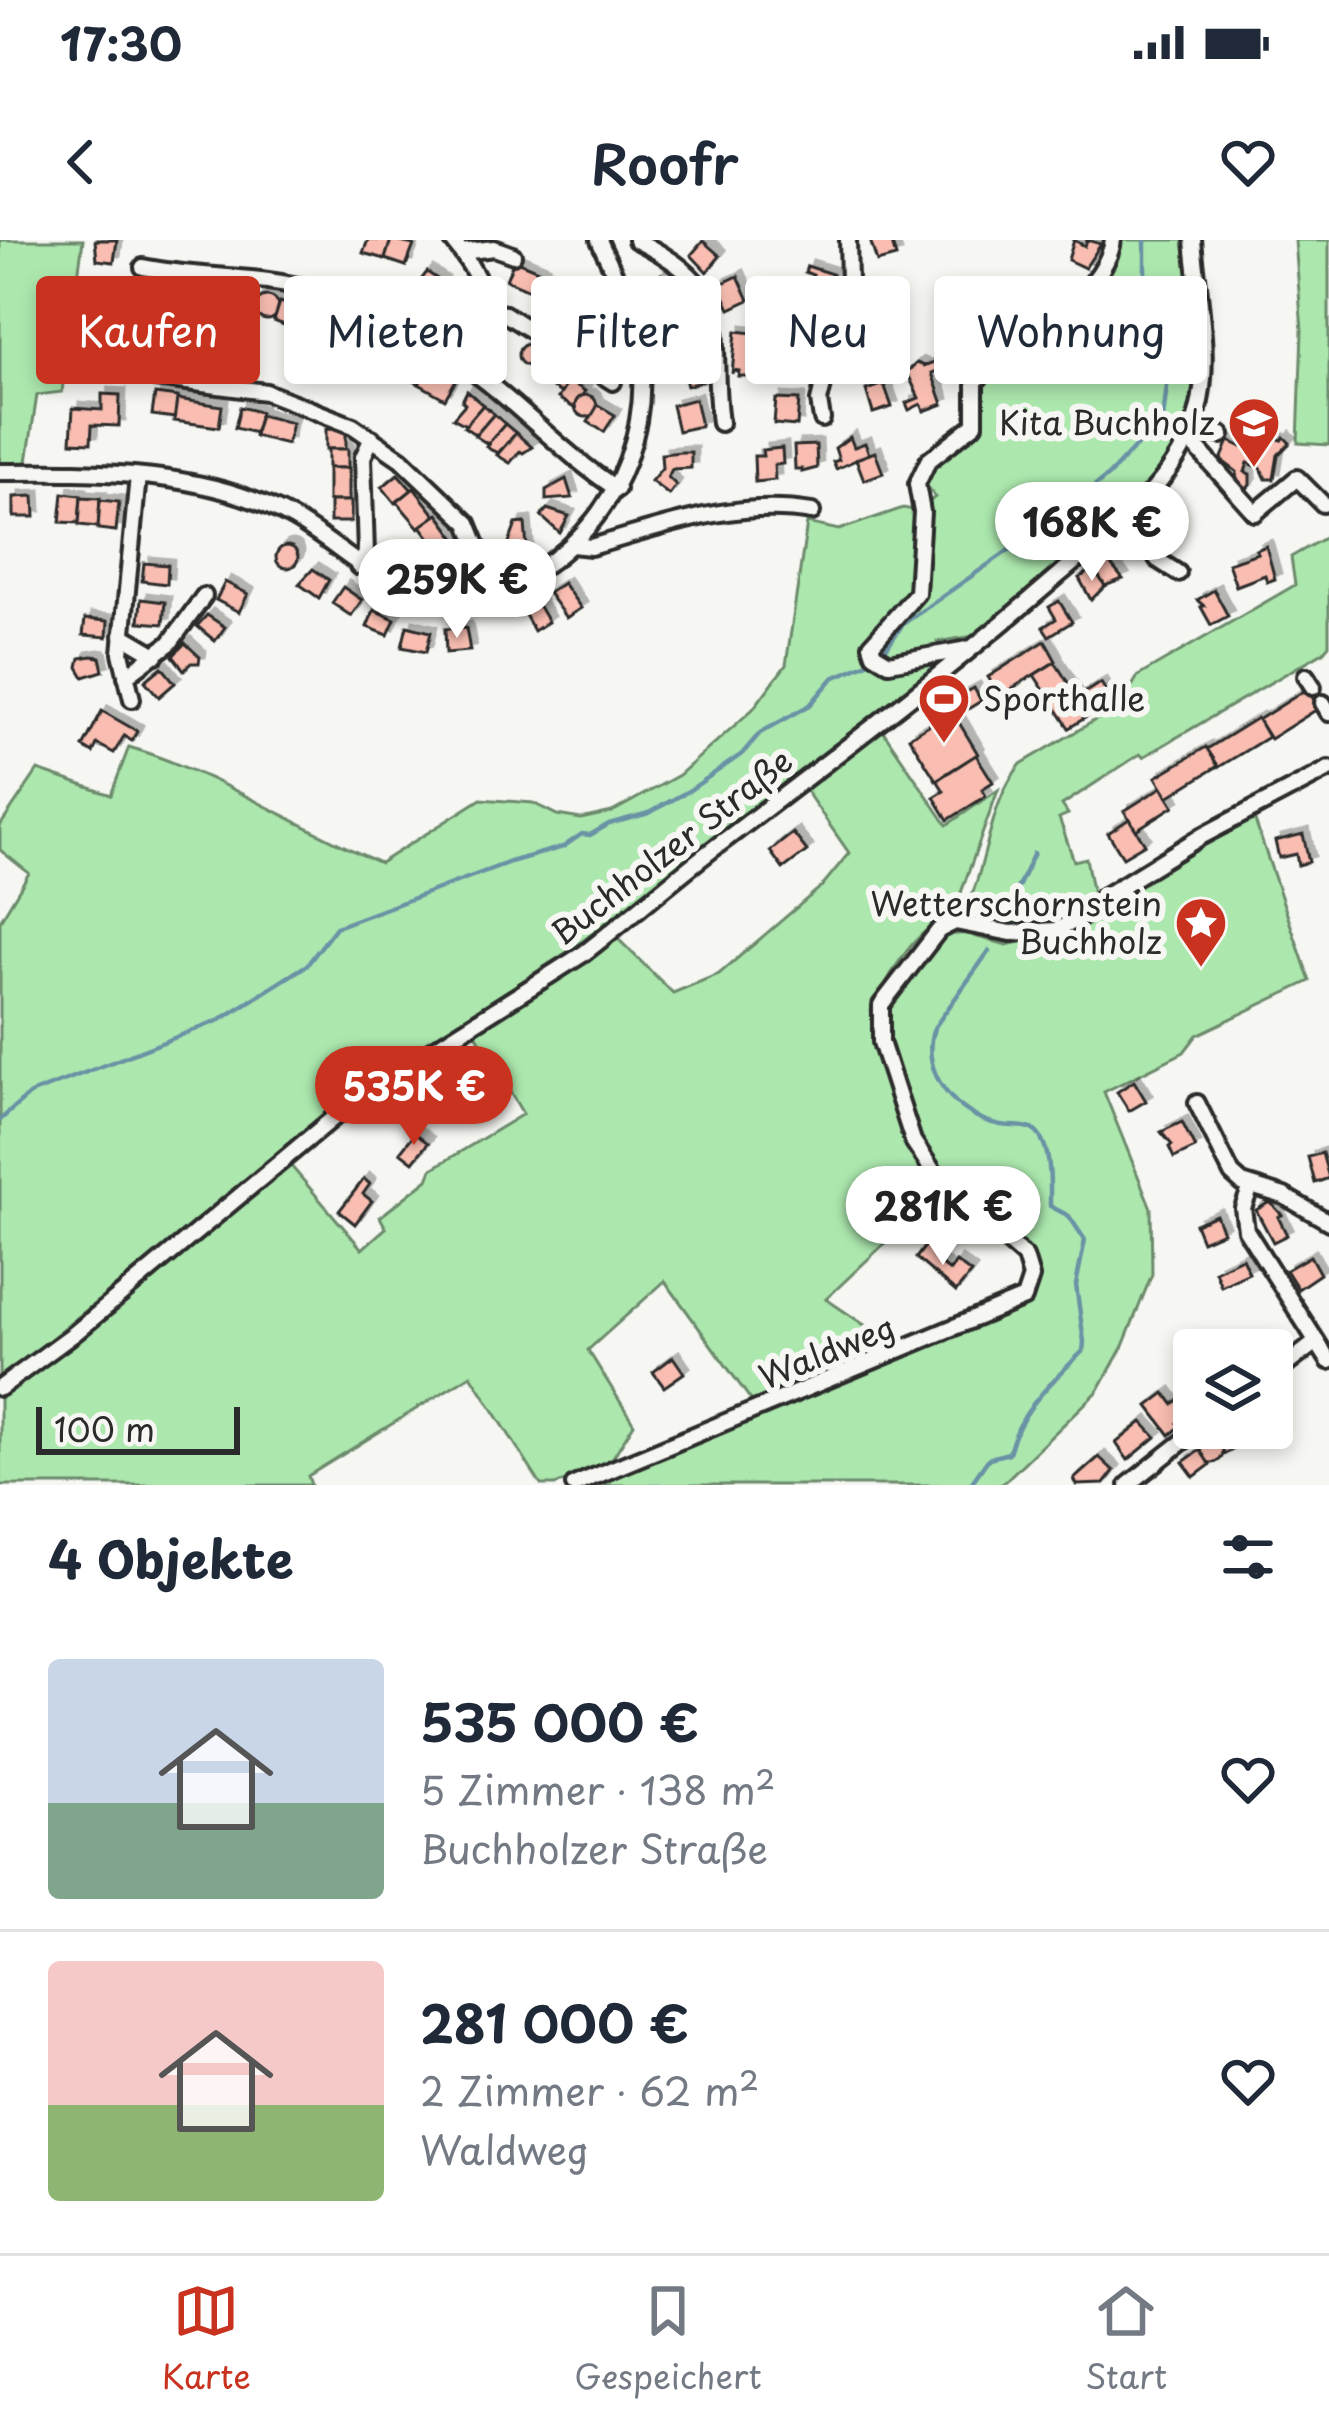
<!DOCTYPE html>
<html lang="de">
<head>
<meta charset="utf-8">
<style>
  body { margin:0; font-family:"Playpen Sans",sans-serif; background:#f6f6f7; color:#1f2937; height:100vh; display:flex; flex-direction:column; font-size:45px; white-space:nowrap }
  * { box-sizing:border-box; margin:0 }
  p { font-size:39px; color:#747a83 }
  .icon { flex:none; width:66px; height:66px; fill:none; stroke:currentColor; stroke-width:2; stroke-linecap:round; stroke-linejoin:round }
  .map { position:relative; height:1245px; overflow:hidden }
  .side { display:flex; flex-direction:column; background:#fff; flex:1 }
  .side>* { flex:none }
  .guide { position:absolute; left:36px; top:36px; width:1257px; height:108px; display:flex; gap:24px }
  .buttons { position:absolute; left:1173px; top:1089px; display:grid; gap:24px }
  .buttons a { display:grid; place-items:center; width:120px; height:120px; border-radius:12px; background:#fff; box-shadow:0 6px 18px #0003; font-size:60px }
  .scale { position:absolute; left:36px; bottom:30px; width:204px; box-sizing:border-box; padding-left:12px; border:6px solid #2b2b2b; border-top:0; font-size:33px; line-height:42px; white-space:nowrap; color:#2b2b2b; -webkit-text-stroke:9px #f6f6f2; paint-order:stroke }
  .price { position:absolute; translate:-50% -102px; padding:0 27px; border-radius:42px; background:#fff; color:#222; font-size:39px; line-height:78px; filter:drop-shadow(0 3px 6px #0008) }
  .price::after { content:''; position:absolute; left:50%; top:72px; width:36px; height:27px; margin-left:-18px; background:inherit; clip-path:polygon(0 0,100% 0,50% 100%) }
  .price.selected { background:#c8321e; color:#fff }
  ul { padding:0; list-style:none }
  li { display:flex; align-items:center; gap:36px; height:300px; padding:0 48px }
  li+li { border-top:3px solid #e0e1e3 }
  li span { display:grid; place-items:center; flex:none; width:336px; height:240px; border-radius:12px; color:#555 }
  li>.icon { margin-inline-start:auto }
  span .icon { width:144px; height:144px; fill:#fffc; stroke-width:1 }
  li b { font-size:51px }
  h2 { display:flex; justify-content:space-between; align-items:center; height:144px; padding:0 48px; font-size:51px }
  .tag { padding:0 42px; border-radius:12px; background:#fff; box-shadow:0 6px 18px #0003; font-size:42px; line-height:108px }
  .tag.selected { background:#c8321e; color:#fff }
  .status { display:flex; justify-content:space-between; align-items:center; height:84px; padding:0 60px; background:#fff; direction:ltr }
  .status svg { height:33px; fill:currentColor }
  header { display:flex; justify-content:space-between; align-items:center; height:156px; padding:0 48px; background:#fff; font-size:54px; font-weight:600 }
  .dock { display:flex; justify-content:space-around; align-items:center; height:168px; border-top:3px solid #e0e1e3; background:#fff; font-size:33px; color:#747a83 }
  .dock a { display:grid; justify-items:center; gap:6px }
  .dock .selected { color:#c8321e }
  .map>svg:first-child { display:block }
  .green { fill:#ace8ae; stroke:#6c8a6c; stroke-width:3 }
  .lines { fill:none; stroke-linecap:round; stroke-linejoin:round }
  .stream { stroke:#6a92a5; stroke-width:4.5 }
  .building { fill:#f9beb1; stroke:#2b2b2b; stroke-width:3; filter:url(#shadow) }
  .minor-casing { stroke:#2b2b2b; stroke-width:22 }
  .minor { stroke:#f6f6f2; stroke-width:14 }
  .labels { text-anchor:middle; stroke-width:12; stroke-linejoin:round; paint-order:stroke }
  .poi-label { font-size:33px; fill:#2b2b2b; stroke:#f6f6f2; text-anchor:end }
  .street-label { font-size:33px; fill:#2b2b2b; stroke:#f6f6f2 }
</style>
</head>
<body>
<div class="status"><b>17:30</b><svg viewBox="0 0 49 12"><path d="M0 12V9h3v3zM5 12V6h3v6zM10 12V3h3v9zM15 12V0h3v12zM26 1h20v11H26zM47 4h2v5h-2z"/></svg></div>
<header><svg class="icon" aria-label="back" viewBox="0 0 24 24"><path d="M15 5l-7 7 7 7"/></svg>Roofr<svg class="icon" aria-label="heart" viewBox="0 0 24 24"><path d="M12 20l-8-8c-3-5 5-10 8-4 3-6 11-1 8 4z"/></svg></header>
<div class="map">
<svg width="1329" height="1245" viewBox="0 0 1329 1245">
  <defs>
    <filter id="shadow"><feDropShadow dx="6" dy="-6" stdDeviation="0" flood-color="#0004"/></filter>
  </defs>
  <rect width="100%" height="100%" fill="#f6f6f2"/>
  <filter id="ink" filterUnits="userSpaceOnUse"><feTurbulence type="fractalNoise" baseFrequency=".00833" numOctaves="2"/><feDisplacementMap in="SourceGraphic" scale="24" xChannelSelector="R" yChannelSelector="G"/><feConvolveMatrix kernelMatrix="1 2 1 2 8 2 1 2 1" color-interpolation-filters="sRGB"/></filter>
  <g filter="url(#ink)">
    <!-- green -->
    <g class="green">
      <polygon points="0,0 83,0 62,152 37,155 27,222 0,223"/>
      <path d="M1121,0H1185C1189,58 1207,143 1182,196C1172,216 1158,232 1143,249L974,396L937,402L947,419L575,707L351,851L219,963L0,1140V681L29,633L0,610V586L38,530L111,555L129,507C218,534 296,586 380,623L481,559L533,563L557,575L581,579L612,572L679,535L753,469L786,425L807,283L839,290L903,268L919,271L935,257L925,244L927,227L976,184L977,148C1013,117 1117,45 1121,0Z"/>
      <polygon points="1295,0 1329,0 1329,205 1298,203 1302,91"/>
      <path d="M1329,295V405L1323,412L1143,517L1140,514L1062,565L1068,574L1059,578L1074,621L1086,618L1093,655C1082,664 1069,680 1057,685C1030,696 988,687 963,675C988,629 987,564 1021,524L1121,465L1138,436L1295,345L1291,317Z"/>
      <path d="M881,488L947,585L998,550L958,661C948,677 934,683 921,695C899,716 885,745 871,771L890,851L941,950L826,1059L897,1107L753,1163L665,1041L588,1110L634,1184L608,1225L555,1245H541L471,1135L308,1236L311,1245H0V1158L83,1097L291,926L362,1009L386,988L380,977L428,939L432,929L523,874L475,792L616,697L673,753L719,734L822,646L849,613L804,548Z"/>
      <path d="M1253,575L1310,741L1197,795L1184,812L1104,852L1151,968L1152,1034L1123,1106L1098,1151L1001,1245H587L1021,1068C1037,1052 1045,1032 1030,1011C1012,987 974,968 952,946C918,913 875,815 887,768C891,750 929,712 942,695L974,693V696L1007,705L1057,693L1110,656Z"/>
    </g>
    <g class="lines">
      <!-- stream -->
      <g class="stream">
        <polyline points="882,414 903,384 1058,276 1109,235 1137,205 1154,198 1162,187 1168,137 1161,98 1145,64 1145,0"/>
        <polyline points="1005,675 1034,613"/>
        <polyline points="0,880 30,854 220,780 307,725 336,687 510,622 563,607 582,594 590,595 609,584 649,573 690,550 742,514 760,493 810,465 833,438 870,422"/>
        <path d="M970,1245L989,1218L1009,1213C1020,1169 1052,1142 1083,1111L1084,1102L1076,1045L1085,1000L1069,976L1050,966C1050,946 1052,908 1037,893C1029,884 1012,887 1001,885C957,877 918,833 934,788L989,711"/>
      </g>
    </g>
    <!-- building -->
    <g class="building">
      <polygon points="95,0 117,0 114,22 97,20"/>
      <polygon points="368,0 391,0 385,19 363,13"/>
      <polygon points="391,0 414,5 406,26 385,19"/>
      <polygon points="870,0 891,0 896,17 877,22"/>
      <polygon points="1074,0 1085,6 1087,0 1101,4 1085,28 1068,20"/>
      <polygon points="703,1 720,16 707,32 691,15"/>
      <polygon points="514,20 543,32 534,52 506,40"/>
      <polygon points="807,26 832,34 826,58 805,53 813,35 805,32"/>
      <polygon points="427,32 443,43 432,60 415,48"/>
      <polygon points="542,34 571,46 563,66 534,54"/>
      <polygon points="661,34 679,50 667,63 649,47"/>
      <polygon points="738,36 749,60 730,69 719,45"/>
      <polygon points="139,47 162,51 159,72 136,68"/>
      <polygon points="202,47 221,51 217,72 197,67"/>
      <polygon points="442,47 458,58 446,74 429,63"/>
      <polygon points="570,48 599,60 591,80 561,68"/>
      <polygon points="163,49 186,53 182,77 159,69"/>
      <polygon points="221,51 242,56 238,76 217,72"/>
      <polygon points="94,53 118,56 116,76 92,74"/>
      <circle cx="267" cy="68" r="12"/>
      <polygon points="456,61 472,73 468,79 478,86 469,99 444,77"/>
      <polygon points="280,62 300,68 294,89 274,81"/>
      <polygon points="316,71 327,75 333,72 336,78 330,97 308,92"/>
      <polygon points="696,73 703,96 683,102 673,79"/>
      <polygon points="801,74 823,79 815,101 796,96"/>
      <polygon points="336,79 356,86 350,104 330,97"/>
      <polygon points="994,80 1002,100 990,108 989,105 981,109 973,89"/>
      <polygon points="736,91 763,94 762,104 755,103 751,136 738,136 739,131 733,130 732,134"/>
      <polygon points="375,94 402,109 392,127 364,112"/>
      <circle cx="529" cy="115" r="11"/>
      <polygon points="402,109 429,125 419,144 391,128"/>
      <polygon points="542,114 557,124 546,141 531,131"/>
      <polygon points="794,115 813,120 807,141 789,136"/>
      <polygon points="696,116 704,141 687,146 683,132 676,134 673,124"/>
      <polygon points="939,120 942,129 932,133 943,164 924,171 921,164 909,170 906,163 919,158 907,132 917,123 924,126"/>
      <polygon points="429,126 456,140 445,159 419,144"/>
      <polygon points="556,126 572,136 561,153 545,143"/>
      <polygon points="569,141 585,151 574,168 558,158"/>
      <polygon points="884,144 892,167 873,173 866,150"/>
      <polygon points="467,151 483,165 466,185 453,178 465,164 462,161"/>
      <polygon points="102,154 120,155 119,186 92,185 91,203 71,202 73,168 102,170"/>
      <polygon points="155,154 178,157 175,178 152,175"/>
      <circle cx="586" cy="166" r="11"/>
      <polygon points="177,159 222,166 219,187 174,181"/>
      <polygon points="695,159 701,186 678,191 672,165"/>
      <polygon points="776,159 799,160 797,186 774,184"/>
      <polygon points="483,165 494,174 476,195 464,187"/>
      <polygon points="598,165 615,175 604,192 588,182"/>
      <polygon points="240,167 260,172 255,193 235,188"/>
      <polygon points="494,174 505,184 488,204 475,196"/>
      <polygon points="260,175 292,183 287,204 254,196"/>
      <polygon points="505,184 516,193 498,213 491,210 486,206"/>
      <polygon points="326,189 346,190 346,209 326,209"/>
      <polygon points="516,193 532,207 523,213 520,211 510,223 497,215"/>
      <polygon points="1261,194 1282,200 1284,197 1290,203 1278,215 1274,239 1266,239 1261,228 1248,223 1245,232 1250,234 1250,245 1245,251 1235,244 1237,232 1221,220 1229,201 1242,207 1249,202 1256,205"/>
      <polygon points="850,197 854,207 865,203 869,214 836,229 833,222 839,220 835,208"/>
      <polygon points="816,205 817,228 802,232 802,229 795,229 794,206"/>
      <polygon points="782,208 783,224 774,225 775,240 755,242 754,216 763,216 762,210"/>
      <rect x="328" y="209" width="20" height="19"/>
      <polygon points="681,212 691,212 691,228 672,229 668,237 676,245 669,255 651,241 662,228 661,214"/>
      <polygon points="875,212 883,233 864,240 856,219"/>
      <rect x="328" y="228" width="21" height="33"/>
      <polygon points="398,234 412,250 395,263 382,247"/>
      <polygon points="566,239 572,258 546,260 546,250"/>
      <polygon points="414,248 436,276 419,288 397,262"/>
      <polygon points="63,253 81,255 79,283 60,282"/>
      <polygon points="34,256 35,277 14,277 14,257"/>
      <polygon points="81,257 100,258 98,287 79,285"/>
      <polygon points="100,260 119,262 116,291 98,289"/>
      <rect x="330" y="261" width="21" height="21"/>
      <polygon points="547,269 569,276 560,293 541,276"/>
      <polygon points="438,274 460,304 441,313 421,286"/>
      <polygon points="525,283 527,309 508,306 516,284"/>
      <polygon points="457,305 469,327 451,338 438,315"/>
      <polygon points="1266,306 1275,339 1267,342 1265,335 1236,346 1228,323 1258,313 1256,310"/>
      <circle cx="287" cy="317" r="11"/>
      <polygon points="1107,320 1123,339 1105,346 1094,329"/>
      <polygon points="144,323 168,325 167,344 142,341"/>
      <polygon points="313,329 329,340 319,358 299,344"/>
      <polygon points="1094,329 1105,346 1091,360 1079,338"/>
      <polygon points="225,342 248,354 239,372 216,360"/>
      <polygon points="563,343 581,368 566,378 548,353"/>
      <polygon points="343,347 362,360 351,376 332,363"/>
      <polygon points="1214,350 1228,376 1211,385 1201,367 1204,366 1197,360"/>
      <polygon points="534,358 548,382 534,391 520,366"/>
      <polygon points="141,359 165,362 163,384 139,382"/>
      <polygon points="1059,361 1072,382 1049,396 1043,387 1056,379 1049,367"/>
      <polygon points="374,370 395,379 388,395 367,387"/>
      <polygon points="207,375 225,387 215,401 197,386"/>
      <polygon points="85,379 108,381 107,397 83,395"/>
      <polygon points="407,386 431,392 426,412 402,407"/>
      <polygon points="466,388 470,411 446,413 445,389"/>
      <polygon points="1045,401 1056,421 1000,456 988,437"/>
      <polygon points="185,403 200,417 199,423 191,423 184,430 173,416"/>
      <polygon points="92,416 100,417 103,431 84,437 78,427 80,418"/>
      <polygon points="1055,422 1077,457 1101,443 1112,461 1069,488 1034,435"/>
      <polygon points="162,427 175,443 159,457 145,441"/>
      <polygon points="974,448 981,461 955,477 952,471 947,474 942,466"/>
      <polygon points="1307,449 1319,468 1270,499 1258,480"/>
      <polygon points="102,471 137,491 132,501 124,496 114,513 97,504 93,513 83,507"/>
      <polygon points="952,471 978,514 936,540 909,497"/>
      <polygon points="1257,478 1268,497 1219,527 1207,509"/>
      <polygon points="1206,507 1218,526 1168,557 1156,537"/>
      <polygon points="976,515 993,542 982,549 986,556 948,580 934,557 944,551 937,540"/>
      <polygon points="1162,547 1174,566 1136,590 1124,571"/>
      <polygon points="1129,579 1145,604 1123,617 1108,593"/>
      <polygon points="793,593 807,611 783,629 770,611"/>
      <polygon points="1303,594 1309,622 1298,625 1296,614 1279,618 1275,601"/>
      <polygon points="479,826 492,847 459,867 446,847"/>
      <polygon points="1134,841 1146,861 1129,871 1117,852"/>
      <polygon points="1182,882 1195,908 1174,918 1169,907 1172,905 1161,892"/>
      <polygon points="415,893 428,903 413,922 400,912"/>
      <polygon points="1322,913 1329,938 1315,943 1308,917"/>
      <polygon points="364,939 370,944 363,954 372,961 355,984 339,971"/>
      <polygon points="1270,962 1282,975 1278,977 1287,995 1273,1002 1256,970"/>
      <polygon points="1216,975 1223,992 1202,1001 1195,984"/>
      <polygon points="928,1002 943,1014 937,1021 950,1031 956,1022 971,1033 956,1052 916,1018"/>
      <polygon points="1310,1016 1320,1034 1298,1049 1286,1030"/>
      <polygon points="1242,1018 1249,1033 1221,1046 1215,1031"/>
      <polygon points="673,1117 684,1133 664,1147 653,1132"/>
      <polygon points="1165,1153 1173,1164 1186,1155 1194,1166 1194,1176 1189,1174 1178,1183 1181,1186 1170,1195 1148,1166"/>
      <polygon points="1142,1182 1156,1197 1128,1220 1116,1203"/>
      <polygon points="1231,1188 1242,1203 1225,1214 1215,1199"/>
      <circle cx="1212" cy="1212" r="11"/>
      <polygon points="1200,1210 1210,1225 1194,1237 1183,1222"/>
      <polygon points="1099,1217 1114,1231 1104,1244 1077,1245 1074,1239"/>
    </g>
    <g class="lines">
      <!-- minor casing -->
      <g class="minor-casing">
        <g id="minor">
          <path d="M452,0C491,49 497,81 488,142"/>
          <path d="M636,0C742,53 707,89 720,183"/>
          <polyline points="462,12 494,8 513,15"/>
          <path d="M143,27C201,39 259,34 317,51C378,70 438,103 488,143C532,178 569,218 617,249"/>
          <polyline points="490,72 505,74 613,142"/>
          <polyline points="155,138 266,152 353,186 401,219 468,283 496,351"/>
          <polyline points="822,179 819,161 849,41 848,0"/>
          <polyline points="1192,190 1222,195"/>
          <polyline points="1188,198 1255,273 1297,238 1323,264"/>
          <path d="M0,232C97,231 208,230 294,279C346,309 381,353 444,359C483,363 523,342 553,320C622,267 655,180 636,93C629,61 612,30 599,0"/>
          <polyline points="1127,276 1158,320 1178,333"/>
          <path d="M572,305L591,307C665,286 735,259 812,272"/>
          <polyline points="358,326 366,314 363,217 372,198"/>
          <polyline points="122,395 156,415"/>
          <path d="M968,409L889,423L874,414L871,405L917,353L922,272L917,244L928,221L975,184V141C1015,110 1107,52 1113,0"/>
          <polyline points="126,436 170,403 204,356"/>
          <polyline points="1306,436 1313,447"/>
          <polyline points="132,459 121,413 138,236"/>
          <polyline points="1323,463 1329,473"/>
          <polyline points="1197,863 1232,934 1242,943 1284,956 1329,982"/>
          <polyline points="1250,949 1243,968 1246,990 1329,1121"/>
          <polyline points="1272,1136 1316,1102"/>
          <path d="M0,1148L75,1093L361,855L583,714C631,677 676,636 725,600C838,514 952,428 1059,335C1109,292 1167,251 1192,189C1215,132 1198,60 1193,0"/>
          <polyline points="574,1245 1024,1058 1031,1037 1025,1017 943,946 913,901 881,802 881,765 939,690 955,682 1011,693 1056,690 1081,678 1103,657 1202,596 1329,529"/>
          <polyline points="1128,1245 1200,1188"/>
        </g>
      </g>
      <!-- minor -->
      <use href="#minor" class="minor"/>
    </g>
  </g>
  <!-- icons -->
  <defs>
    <g id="school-pin" transform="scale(2.7)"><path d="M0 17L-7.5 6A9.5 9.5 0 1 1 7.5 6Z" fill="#c8321e" stroke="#f6f6f2"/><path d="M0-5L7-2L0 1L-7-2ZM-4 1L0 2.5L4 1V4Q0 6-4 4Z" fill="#fff"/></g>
    <g id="stadium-pin" transform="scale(2.7)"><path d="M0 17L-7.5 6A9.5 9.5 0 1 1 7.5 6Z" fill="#c8321e" stroke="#f6f6f2"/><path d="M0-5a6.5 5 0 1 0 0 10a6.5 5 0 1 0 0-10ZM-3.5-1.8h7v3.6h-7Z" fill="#fff"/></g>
    <g id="sight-pin" transform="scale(2.7)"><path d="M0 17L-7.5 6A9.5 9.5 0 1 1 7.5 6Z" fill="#c8321e" stroke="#f6f6f2"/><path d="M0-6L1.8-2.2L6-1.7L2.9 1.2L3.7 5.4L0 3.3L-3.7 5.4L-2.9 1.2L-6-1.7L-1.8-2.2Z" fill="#fff"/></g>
  </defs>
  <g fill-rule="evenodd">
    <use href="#school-pin" x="1254" y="183"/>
    <use href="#stadium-pin" x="944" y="459"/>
    <use href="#sight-pin" x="1201" y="683"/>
  </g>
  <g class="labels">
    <!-- poi labels -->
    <g class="poi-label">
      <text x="1215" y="195">Kita Buchholz</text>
      <text x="983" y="471" text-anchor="start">Sporthalle</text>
      <text x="1162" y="676">Wetterschornstein<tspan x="1162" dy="38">Buchholz</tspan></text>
    </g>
    <!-- street labels -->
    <g class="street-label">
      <text transform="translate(672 607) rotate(-38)" y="12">Buchholzer Straße</text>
      <text transform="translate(827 1112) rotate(-22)" y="12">Waldweg</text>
    </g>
  </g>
</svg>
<div class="buttons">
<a><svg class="icon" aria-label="layers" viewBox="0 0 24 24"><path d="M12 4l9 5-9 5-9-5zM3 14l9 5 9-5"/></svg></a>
</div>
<div class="scale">100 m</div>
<b class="price" style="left:1092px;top:344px">168K €</b>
<b class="price" style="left:457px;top:401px">259K €</b>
<b class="price selected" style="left:414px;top:908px">535K €</b>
<b class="price" style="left:943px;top:1028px">281K €</b>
<div class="guide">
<a class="tag selected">Kaufen</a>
<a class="tag">Mieten</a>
<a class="tag">Filter</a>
<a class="tag">Neu</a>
<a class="tag">Wohnung</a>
</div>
</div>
<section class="side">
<h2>4 Objekte<svg class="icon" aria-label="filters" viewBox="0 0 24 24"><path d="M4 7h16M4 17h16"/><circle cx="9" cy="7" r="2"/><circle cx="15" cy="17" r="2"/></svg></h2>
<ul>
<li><span style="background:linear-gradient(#c9d6e8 60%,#7fa58c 0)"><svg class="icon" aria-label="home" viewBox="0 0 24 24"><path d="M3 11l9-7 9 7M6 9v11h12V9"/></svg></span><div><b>535 000 €</b><p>5 Zimmer · 138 m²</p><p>Buchholzer Straße</p></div><svg class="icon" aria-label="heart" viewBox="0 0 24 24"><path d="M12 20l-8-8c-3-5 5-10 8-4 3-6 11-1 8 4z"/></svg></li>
<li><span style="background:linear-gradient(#f6c9c9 60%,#8fb573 0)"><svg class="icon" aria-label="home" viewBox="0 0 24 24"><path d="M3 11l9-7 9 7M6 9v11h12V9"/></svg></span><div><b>281 000 €</b><p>2 Zimmer · 62 m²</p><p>Waldweg</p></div><svg class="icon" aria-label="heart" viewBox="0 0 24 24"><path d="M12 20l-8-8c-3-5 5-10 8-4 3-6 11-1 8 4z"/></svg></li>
</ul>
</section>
<nav class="dock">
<a class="selected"><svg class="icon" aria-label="map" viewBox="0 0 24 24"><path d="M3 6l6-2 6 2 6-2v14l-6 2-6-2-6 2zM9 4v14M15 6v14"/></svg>Karte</a>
<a><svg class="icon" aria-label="saved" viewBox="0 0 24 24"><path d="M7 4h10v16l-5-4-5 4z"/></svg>Gespeichert</a>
<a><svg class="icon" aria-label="home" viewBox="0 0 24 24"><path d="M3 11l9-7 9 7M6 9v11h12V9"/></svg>Start</a>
</nav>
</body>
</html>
